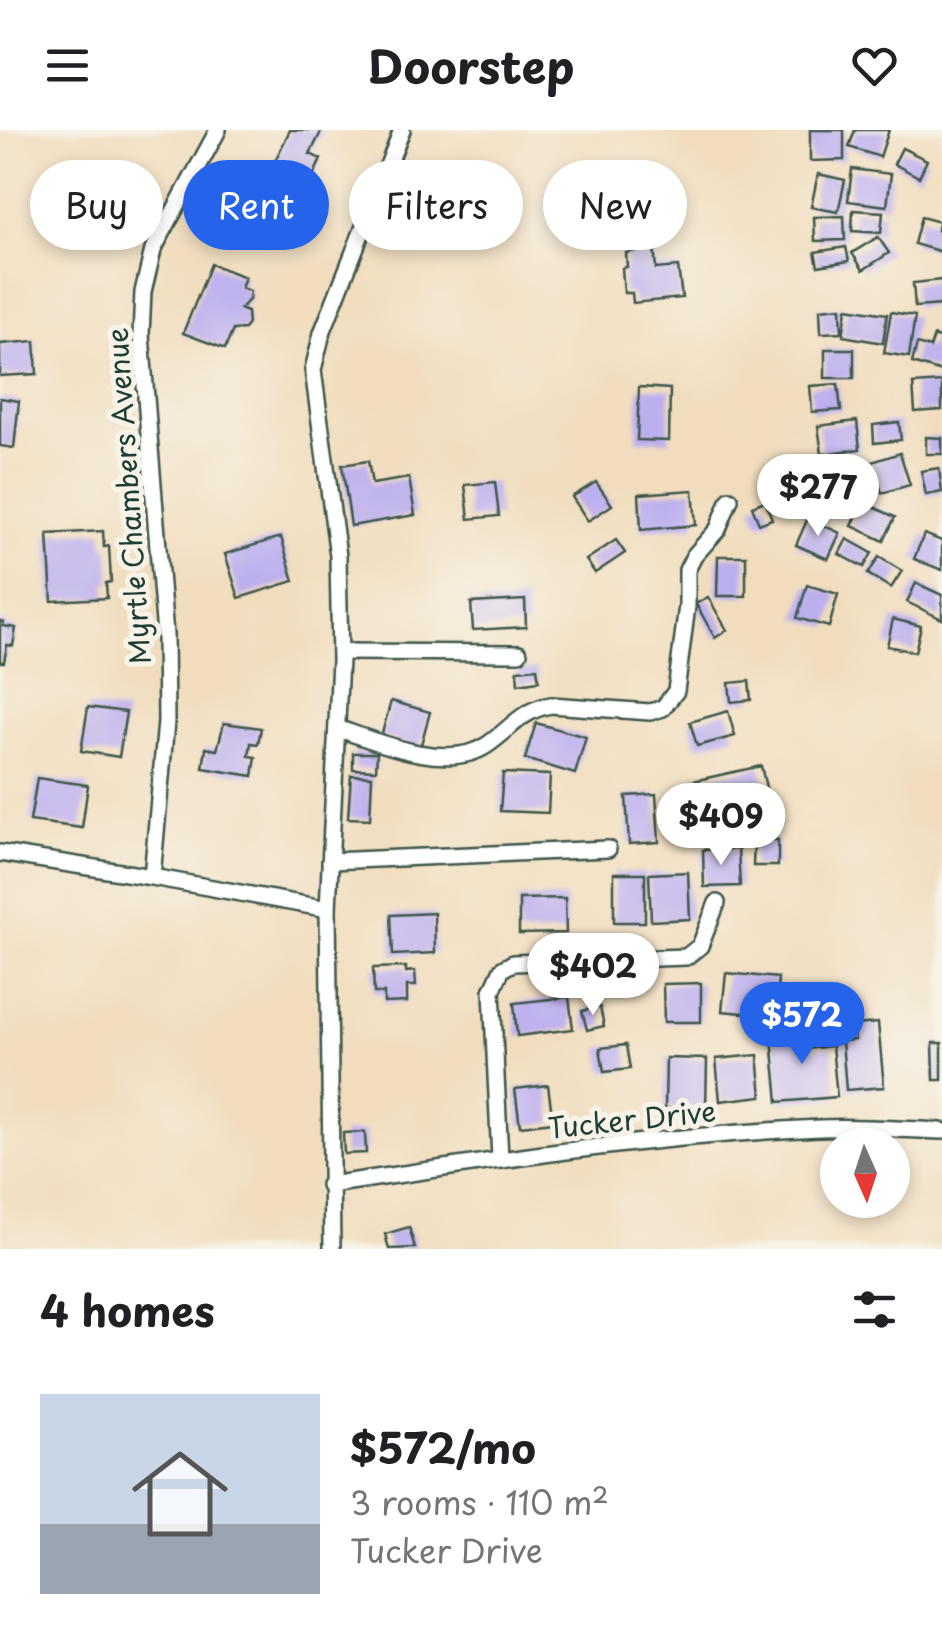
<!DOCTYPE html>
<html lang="en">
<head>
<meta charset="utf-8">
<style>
  body { margin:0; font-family:"Playpen Sans",sans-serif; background:#f6f6f6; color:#202124; height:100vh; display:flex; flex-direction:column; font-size:38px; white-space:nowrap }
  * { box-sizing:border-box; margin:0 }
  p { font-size:32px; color:#757577 }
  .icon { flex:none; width:55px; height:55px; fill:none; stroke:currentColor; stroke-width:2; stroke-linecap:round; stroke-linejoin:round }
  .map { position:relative; height:1119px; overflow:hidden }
  .details { display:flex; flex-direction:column; background:#fff; flex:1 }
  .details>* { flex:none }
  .guide { position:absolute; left:30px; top:30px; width:882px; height:90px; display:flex; gap:20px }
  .needle { width:65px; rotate:177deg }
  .fabs { position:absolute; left:820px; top:998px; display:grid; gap:20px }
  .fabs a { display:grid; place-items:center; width:90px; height:90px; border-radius:50%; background:#fff; box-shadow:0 5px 15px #0003; font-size:50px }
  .price { position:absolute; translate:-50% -85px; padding:0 22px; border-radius:35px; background:#fff; color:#222; font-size:32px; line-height:65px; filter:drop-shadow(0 2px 5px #0008) }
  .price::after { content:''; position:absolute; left:50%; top:60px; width:30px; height:22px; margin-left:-15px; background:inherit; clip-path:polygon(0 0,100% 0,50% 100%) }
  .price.active { background:#2563eb; color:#fff }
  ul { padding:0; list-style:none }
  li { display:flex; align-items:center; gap:30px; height:250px; padding:0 40px }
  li+li { border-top:2px solid #e0e0e0 }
  li span { display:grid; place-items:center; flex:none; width:280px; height:200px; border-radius:0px; color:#555 }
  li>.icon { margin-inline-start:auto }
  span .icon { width:120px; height:120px; fill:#fffc; stroke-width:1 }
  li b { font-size:42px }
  h2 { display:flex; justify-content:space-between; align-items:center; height:120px; padding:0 40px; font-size:42px }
  .pill { padding:0 35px; border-radius:45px; background:#fff; box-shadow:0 5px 15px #0003; font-size:35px; line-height:90px }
  .pill.active { background:#2563eb; color:#fff }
  header { display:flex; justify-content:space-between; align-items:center; height:130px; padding:0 40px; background:#fff; font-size:45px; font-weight:700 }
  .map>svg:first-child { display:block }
  .building { fill:#bcafee }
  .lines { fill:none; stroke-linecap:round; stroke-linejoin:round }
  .street-casing { stroke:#3e5549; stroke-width:20 }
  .street { stroke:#fff; stroke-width:15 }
  .labels { text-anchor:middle; stroke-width:10; stroke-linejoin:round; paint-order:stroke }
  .street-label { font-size:28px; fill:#1f3d34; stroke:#f7f3e8 }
</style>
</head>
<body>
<header><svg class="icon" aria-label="menu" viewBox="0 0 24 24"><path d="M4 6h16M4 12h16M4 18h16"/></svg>Doorstep<svg class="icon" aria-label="heart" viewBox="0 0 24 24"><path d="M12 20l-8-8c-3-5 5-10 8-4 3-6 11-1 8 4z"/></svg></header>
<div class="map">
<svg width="942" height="1119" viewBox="0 0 942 1119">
  <rect width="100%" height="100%" fill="#f7f3e8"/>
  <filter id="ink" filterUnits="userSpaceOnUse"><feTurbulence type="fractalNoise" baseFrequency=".01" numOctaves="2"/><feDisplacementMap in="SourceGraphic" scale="20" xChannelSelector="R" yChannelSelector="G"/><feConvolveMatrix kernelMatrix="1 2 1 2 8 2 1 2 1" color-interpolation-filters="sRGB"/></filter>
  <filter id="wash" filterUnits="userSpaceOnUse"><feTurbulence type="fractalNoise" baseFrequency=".0048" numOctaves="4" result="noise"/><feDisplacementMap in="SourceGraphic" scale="40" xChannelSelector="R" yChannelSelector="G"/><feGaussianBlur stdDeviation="2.25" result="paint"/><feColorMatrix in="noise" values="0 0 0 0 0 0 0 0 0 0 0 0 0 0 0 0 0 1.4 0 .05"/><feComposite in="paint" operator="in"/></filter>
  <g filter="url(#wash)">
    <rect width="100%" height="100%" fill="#f1ddbd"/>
    <g id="blocks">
      <!-- building -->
      <g class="building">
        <polygon points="290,0 322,0 310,24 321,29 312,49 275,31"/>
        <polygon points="810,0 844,0 844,30 810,31"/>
        <polygon points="855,0 889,0 880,27 849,17"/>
        <polygon points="902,18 927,30 919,47 894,34"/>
        <polygon points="852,39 891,44 887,76 848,71"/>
        <polygon points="818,44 845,50 838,82 811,77"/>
        <polygon points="853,80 883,82 881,103 852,101"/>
        <polygon points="844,86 845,110 815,111 814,87"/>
        <polygon points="921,87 940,92 937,100 942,102 942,122 914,114"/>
        <polygon points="878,107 889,123 863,140 852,123"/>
        <polygon points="654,117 656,139 678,137 682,168 633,173 632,163 624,163 622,138 627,137 626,123"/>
        <polygon points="846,117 849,131 818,136 815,122"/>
        <polygon points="211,134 245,147 241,158 250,161 249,170 240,179 247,182 248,194 244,199 233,200 225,219 183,203"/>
        <polygon points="942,150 942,175 915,177 913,153"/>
        <polygon points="841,177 842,202 821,203 820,179"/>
        <polygon points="847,178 887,184 883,213 843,206"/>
        <polygon points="891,182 915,186 909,227 884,223"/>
        <polygon points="934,206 942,209 942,242 912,233 917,214 930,218"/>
        <polygon points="35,211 37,244 0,246 0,214"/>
        <rect x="825" y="219" width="29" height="29"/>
        <polygon points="942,252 942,280 915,282 913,254"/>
        <polygon points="838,254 841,280 812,282 810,256"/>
        <polygon points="639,257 670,259 669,311 637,310"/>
        <polygon points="0,268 19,271 14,318 0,316"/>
        <polygon points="857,291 860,319 822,324 818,296"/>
        <polygon points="899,292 901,310 874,313 873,295"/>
        <polygon points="926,307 942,308 942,324 926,324"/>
        <polygon points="900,323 910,355 882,363 872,332"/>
        <polygon points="368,331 372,354 409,348 415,385 351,396 342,335"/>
        <polygon points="844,334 861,366 852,371 847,363 837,369 834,362 822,369 812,351"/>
        <polygon points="939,338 942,362 926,365 921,341"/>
        <polygon points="495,352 499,386 469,389 465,355"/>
        <polygon points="596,352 612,375 588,391 572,367"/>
        <polygon points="693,360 696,395 641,400 639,364"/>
        <polygon points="765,371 772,389 759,394 752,376"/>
        <polygon points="863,372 895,387 884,411 852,396"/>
        <polygon points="808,388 840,403 828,429 796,415"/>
        <polygon points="103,401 104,417 109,416 111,452 106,453 107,468 52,471 48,404"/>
        <polygon points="924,404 942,411 942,440 914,429"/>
        <polygon points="281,407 294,451 239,468 225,424"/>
        <polygon points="847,409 872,423 864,437 839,424"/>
        <polygon points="616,410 625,423 595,443 586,430"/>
        <polygon points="718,426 746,426 746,466 717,466"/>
        <polygon points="879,427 902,441 891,458 868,444"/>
        <polygon points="916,453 942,465 942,489 907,472"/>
        <polygon points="807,455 838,464 829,497 797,488"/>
        <polygon points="708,467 727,500 715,508 696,474"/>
        <polygon points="525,470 526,497 473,500 471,473"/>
        <polygon points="893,489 921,496 915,522 887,516"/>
        <polygon points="0,491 4,492 3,496 16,498 13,516 7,515 4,532 0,532"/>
        <polygon points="537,538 539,551 518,554 517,540"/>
        <polygon points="749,551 751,570 731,572 729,553"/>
        <polygon points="391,571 430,582 420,618 381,607"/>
        <polygon points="88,577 126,582 119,627 81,621"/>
        <polygon points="728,581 735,606 697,616 690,592"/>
        <polygon points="224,593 261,598 258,614 251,613 249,626 256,627 253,646 203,638 206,618 217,620"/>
        <polygon points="536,593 586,607 575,644 525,629"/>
        <polygon points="353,623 377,623 376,640 353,639"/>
        <polygon points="761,636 768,666 691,683 684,653"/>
        <polygon points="503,643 550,645 548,683 500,681"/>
        <polygon points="351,645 372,646 370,689 348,688"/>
        <polygon points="37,648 88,655 82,698 30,691"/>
        <polygon points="656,664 659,712 629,714 626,666"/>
        <polygon points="754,709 778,710 778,736 753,736"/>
        <polygon points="738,719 740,756 704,757 703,720"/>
        <polygon points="688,742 690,789 651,791 649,744"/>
        <rect x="614" y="743" width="31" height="49"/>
        <polygon points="565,768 566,803 519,804 519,769"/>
        <polygon points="434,783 435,823 393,825 391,785"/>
        <polygon points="406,837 406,842 415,841 416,856 407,856 407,872 384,873 384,863 374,863 373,838"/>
        <polygon points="726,843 778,848 775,886 722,881"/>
        <polygon points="701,853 701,892 664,892 663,854"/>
        <polygon points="569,867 573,899 517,906 514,873"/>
        <polygon points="600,877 604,896 587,900 582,881"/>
        <polygon points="878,893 884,957 846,960 842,911 855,910 854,895"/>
        <polygon points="802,896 805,919 832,916 837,967 778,972 771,898"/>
        <polygon points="933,913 942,913 942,950 934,950"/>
        <polygon points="626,915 630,939 604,942 600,918"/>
        <polygon points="758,925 762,966 720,971 716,929"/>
        <polygon points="666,928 707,929 706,979 665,978"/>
        <polygon points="548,955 553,992 520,996 515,959"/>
        <polygon points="365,1002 366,1023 344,1024 343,1003"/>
        <polygon points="409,1097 415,1118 389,1119 385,1104"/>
      </g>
    </g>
  </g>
  <g filter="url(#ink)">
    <use href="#blocks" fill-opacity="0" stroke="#3e5549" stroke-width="2.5"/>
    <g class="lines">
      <!-- street casing -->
      <g class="street-casing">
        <g id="street">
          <polyline points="340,522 519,523"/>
          <path d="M337,598C377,612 448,642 487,615C511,599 521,580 551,575L650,582L663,578L676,561L687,476V440L694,426L718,399L730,369"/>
          <polyline points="0,723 152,747 328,779"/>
          <polyline points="330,731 608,719"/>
          <polyline points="152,747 166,592 165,505 141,205 143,162 153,120 218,0"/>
          <polyline points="500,1029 492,861 502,839 513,833 686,827 700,816 717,773"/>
          <path d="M329,1055C491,1031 656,1005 820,998C860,996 902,1000 942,1001"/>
          <polyline points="332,1119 328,779 340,530 338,426 313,240 322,203 402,0"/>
        </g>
      </g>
      <!-- street -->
      <use href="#street" class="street"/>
    </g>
  </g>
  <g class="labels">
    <!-- street labels -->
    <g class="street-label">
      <text transform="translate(129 366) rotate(-94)" y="10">Myrtle Chambers Avenue</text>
      <text transform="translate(632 990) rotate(-6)" y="10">Tucker Drive</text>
    </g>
  </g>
</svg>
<div class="fabs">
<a><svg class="needle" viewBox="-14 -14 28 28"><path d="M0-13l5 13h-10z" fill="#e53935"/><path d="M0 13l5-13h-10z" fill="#757577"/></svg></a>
</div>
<b class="price" style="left:818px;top:409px">$277</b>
<b class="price" style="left:721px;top:738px">$409</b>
<b class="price" style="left:593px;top:888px">$402</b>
<b class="price active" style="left:802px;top:937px">$572</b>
<div class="guide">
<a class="pill">Buy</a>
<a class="pill active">Rent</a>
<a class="pill">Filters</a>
<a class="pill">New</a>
</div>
</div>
<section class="details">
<h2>4 homes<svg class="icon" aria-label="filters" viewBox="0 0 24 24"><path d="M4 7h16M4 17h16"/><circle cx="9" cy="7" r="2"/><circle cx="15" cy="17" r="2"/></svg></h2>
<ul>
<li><span style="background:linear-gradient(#c9d6e8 65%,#9aa5b1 0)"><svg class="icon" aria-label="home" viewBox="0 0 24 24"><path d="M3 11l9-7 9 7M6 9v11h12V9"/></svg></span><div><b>$572/mo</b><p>3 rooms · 110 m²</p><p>Tucker Drive</p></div></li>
</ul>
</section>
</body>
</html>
